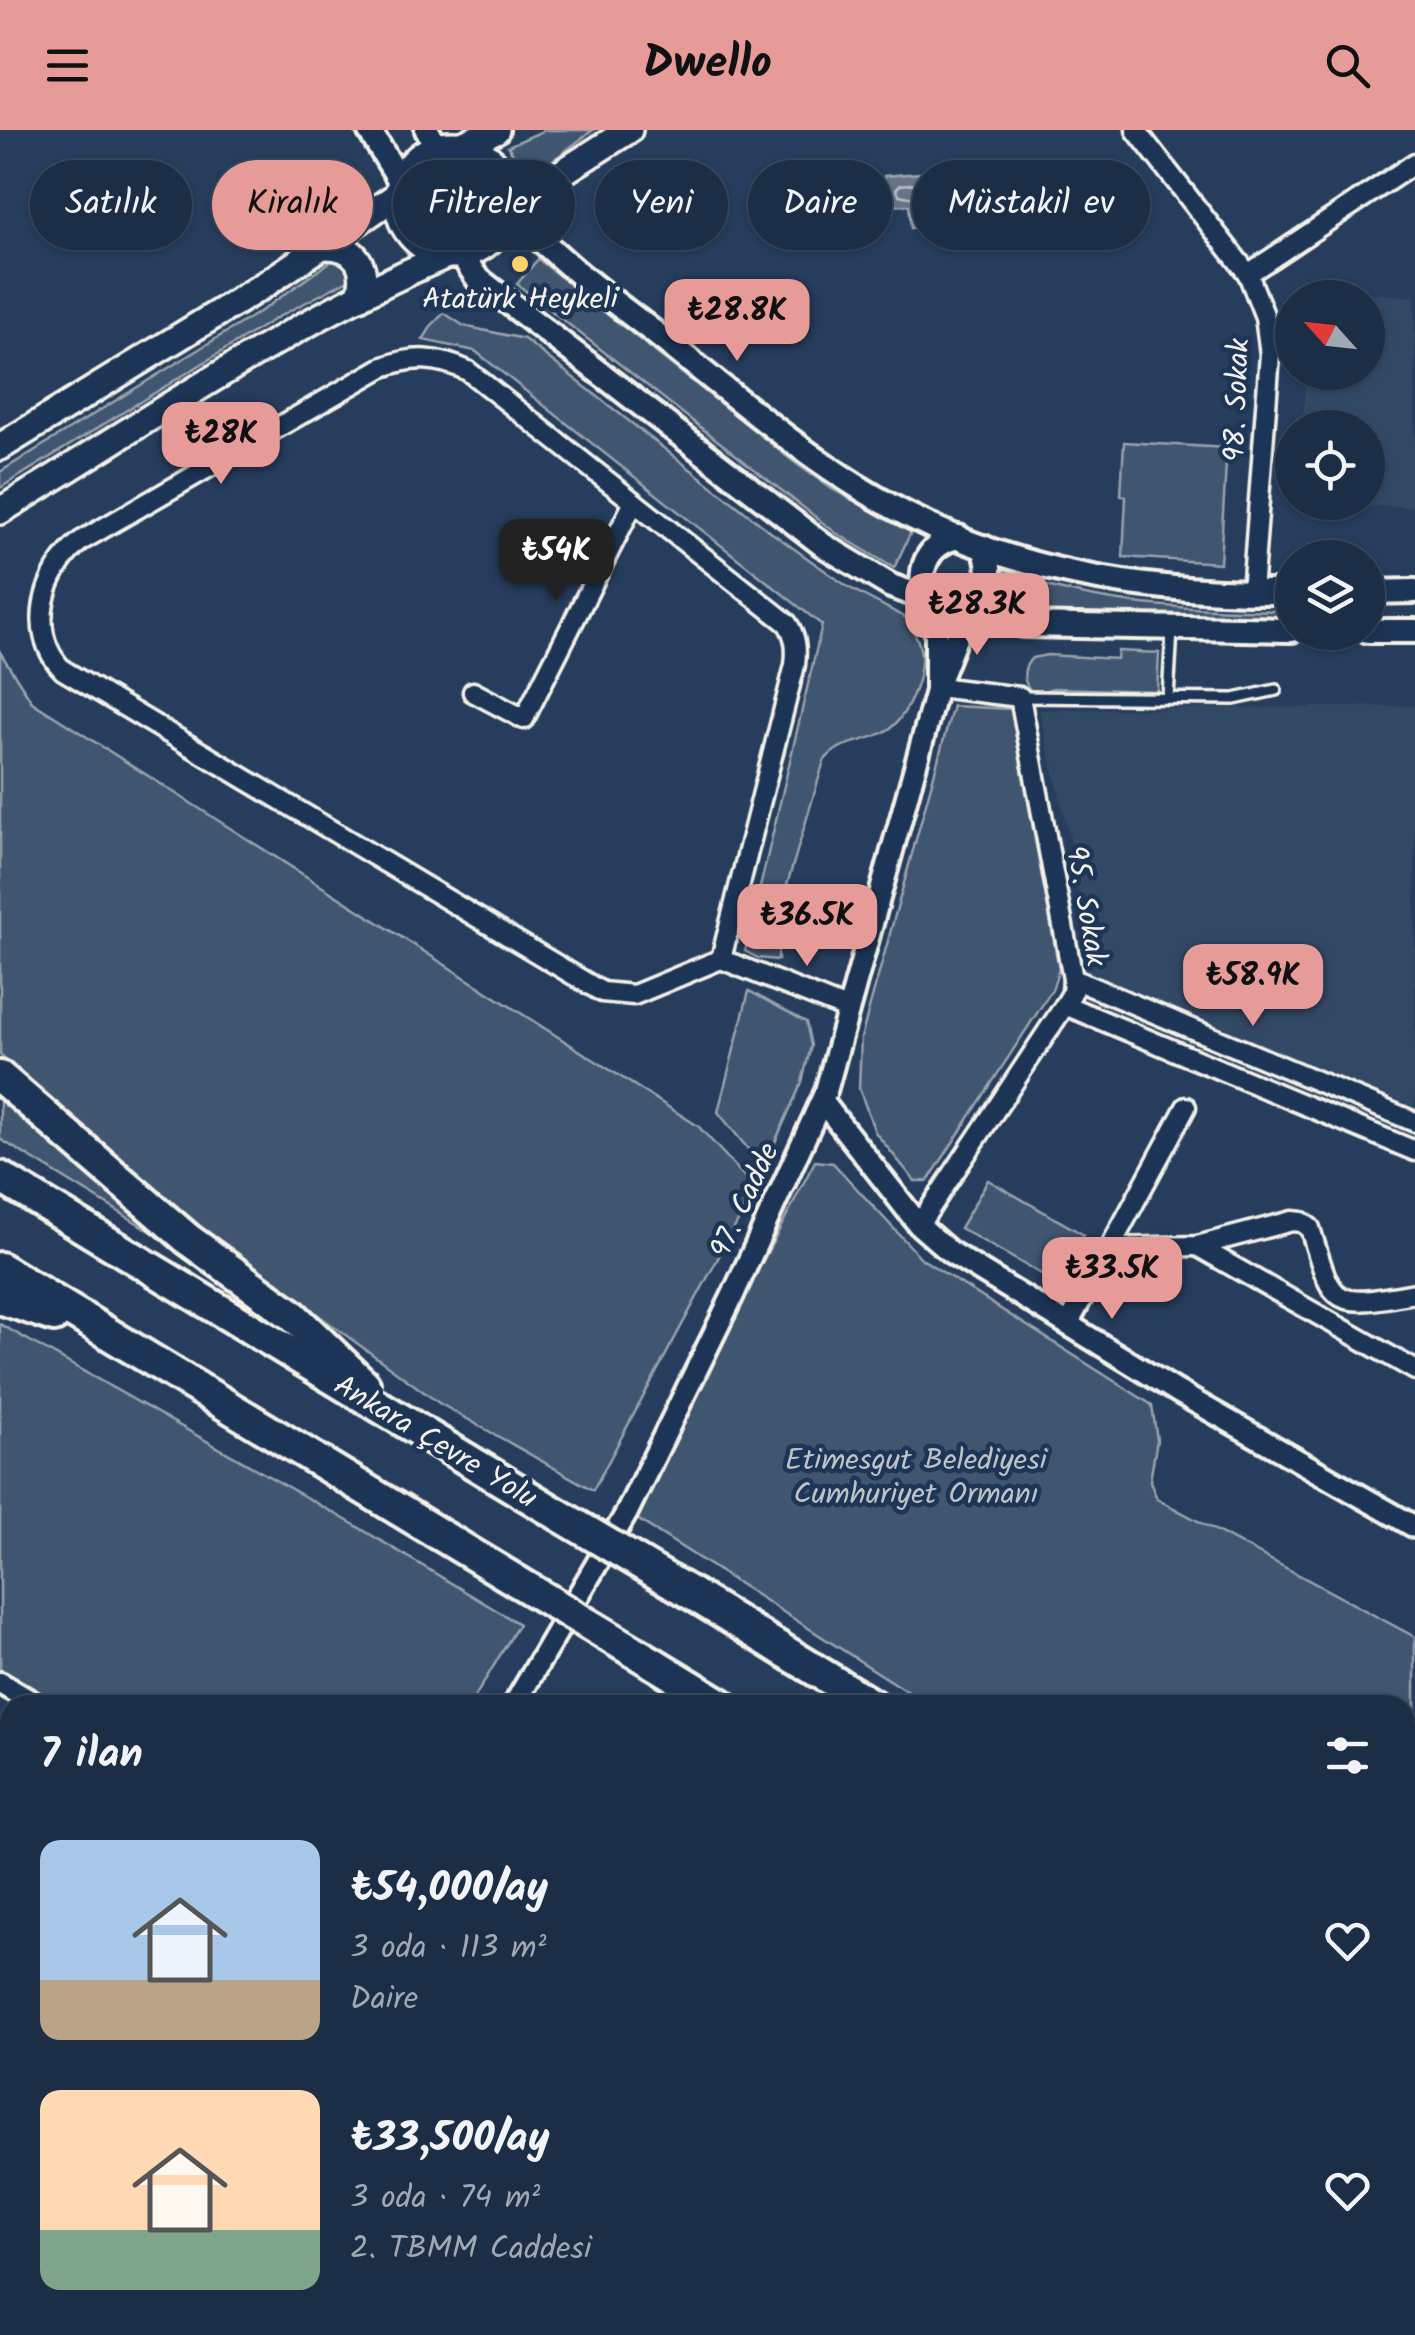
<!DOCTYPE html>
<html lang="tr">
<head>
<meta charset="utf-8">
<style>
  body { margin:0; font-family:Kalam,sans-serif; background:#293a51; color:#f1f3f6; height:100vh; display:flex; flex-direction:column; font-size:38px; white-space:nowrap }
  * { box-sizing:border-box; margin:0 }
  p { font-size:32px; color:#a0a8b3 }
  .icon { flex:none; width:55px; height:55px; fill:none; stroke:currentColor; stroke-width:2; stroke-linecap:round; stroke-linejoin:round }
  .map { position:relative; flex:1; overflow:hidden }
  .sheet { position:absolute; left:0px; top:1565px; width:1415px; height:640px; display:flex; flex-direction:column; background:#1c2e46; border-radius:30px 30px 0 0; box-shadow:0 2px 8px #0004,0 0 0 2px #3a4a5f }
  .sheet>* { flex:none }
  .hud { position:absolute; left:30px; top:30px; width:1355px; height:90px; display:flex; gap:20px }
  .needle { width:65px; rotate:297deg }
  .controls { position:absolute; left:1275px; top:150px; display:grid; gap:20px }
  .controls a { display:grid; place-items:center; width:110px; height:110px; border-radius:50%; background:#1c2e46; box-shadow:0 2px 8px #0004,0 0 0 2px #3a4a5f; font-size:50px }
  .price { position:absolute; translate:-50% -85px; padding:0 22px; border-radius:20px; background:#e69b98; color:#111; font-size:32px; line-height:65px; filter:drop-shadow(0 2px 5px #0008) }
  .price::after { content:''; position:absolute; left:50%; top:60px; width:30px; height:22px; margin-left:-15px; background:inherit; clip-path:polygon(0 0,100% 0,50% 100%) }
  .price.current { background:#222; color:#fff }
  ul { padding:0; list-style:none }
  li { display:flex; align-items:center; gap:30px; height:250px; padding:0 40px }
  li span { display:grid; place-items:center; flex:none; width:280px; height:200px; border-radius:20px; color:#555 }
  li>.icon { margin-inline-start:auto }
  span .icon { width:120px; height:120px; fill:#fffc; stroke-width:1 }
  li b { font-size:42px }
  h2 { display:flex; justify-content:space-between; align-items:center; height:120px; padding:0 40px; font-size:42px }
  .tag { padding:0 35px; border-radius:45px; background:#1c2e46; box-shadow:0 2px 8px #0004,0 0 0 2px #3a4a5f; font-size:35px; line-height:90px }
  .tag.current { background:#e69b98; color:#111 }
  header { display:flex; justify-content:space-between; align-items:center; height:130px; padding:0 40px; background:#e69b98; color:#111; font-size:45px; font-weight:600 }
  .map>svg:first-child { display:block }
  .built { fill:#334966 }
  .green { fill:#40546f; stroke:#9aa2ac; stroke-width:2.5 }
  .water { fill:#677588; stroke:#9fa7ae; stroke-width:2.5 }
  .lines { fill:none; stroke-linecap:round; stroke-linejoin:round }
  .shore { stroke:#bcbfc2; stroke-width:2.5 }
  .service-casing { stroke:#f4f1e8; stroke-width:16 }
  .minor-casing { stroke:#f4f1e8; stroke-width:25 }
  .tertiary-casing { stroke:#f4f1e8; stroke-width:28 }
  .secondary-casing { stroke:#f4f1e8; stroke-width:30 }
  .primary-casing { stroke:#f4f1e8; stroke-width:32 }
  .motorway-casing { stroke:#f4f1e8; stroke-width:38 }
  .service { stroke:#1d3557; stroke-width:9 }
  .minor { stroke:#1d3557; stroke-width:18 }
  .tertiary { stroke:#1d3557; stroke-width:20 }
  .secondary { stroke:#1d3557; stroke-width:22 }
  .primary { stroke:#1d3557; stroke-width:25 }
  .motorway { stroke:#1d3557; stroke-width:30 }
  .motorway-bridge-casing { stroke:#f4f1e8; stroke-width:38; stroke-linecap:butt }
  .motorway-bridge { stroke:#1d3557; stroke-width:30 }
  .poi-dot { fill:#ffd166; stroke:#1d3557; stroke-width:4 }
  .labels { text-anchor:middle; stroke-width:9; stroke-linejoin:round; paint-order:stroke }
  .poi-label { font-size:30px; fill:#f4f1e8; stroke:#1d3557 }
  .street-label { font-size:30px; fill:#f4f1e8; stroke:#1d3557 }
  .park-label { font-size:30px; fill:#bec2c4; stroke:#1d3557 }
</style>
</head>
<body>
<header><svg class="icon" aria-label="menu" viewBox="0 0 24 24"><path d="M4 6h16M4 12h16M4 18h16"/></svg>Dwello<svg class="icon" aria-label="search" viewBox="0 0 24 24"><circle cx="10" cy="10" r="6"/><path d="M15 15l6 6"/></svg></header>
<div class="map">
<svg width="1415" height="2205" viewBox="0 0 1415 2205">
  <rect width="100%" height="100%" fill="#263d5d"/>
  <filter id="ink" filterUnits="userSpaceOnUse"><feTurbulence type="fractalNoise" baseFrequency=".01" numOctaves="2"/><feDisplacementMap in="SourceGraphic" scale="20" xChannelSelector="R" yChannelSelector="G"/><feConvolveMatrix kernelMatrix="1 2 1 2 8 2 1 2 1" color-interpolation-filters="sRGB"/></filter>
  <g filter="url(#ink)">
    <!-- built -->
    <g class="built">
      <polygon points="1312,158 1415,167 1415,377 1297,374 1368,372 1368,298 1303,297 1306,243 1368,242 1368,168 1312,167"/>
      <polygon points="1415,576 1415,977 1083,844 1076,734 1039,580"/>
    </g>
    <!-- green -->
    <g class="green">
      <polygon points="545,0 593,0 528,49 508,16"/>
      <path d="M455,40L471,45L484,68L478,86L453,102C435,99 407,77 426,56C433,49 446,44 455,40Z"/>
      <path d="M337,127C346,131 351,139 350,149L278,187L0,358V342L264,179Z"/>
      <polygon points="538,129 794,332 832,359 911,402 894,438 836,403 517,154"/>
      <path d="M444,183L464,196L524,209L772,403L848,457L906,488C913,499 920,511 921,524C923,548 907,589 886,601C862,615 843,608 824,631L769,815L778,818V830L758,828L745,821L822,495L475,221L423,210L432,195Z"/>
      <polygon points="1124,312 1227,318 1220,433 1123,427 1126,366 1121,365"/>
      <path d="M998,440C1094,477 1191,480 1292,481V490L1028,485L988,476Z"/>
      <path d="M1118,521L1159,523L1157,561L1053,558L1034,564C1022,553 1021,539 1032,528L1047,525L1117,529Z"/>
      <polygon points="0,522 32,572 698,996 753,1056 752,1065 593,1360 439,1273 310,1179 186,1086 50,974 0,925"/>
      <polygon points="953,576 1011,579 1059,839 1052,860 928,1051 915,1051 875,1002 859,958 861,908"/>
      <polygon points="749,861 806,892 811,916 802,952 767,1030 757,1030 718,982"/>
      <polygon points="0,967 178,1118 0,1009"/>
      <polygon points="815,1031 833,1033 922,1129 1152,1275 1157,1310 1150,1351 1157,1369 1415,1507 1415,1875 1405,1869 1405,1575 929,1575 631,1385"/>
      <polygon points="988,1050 1084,1105 1057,1153 960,1098"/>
      <polygon points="0,1194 353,1394 519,1494 470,1575 56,1575 0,1541"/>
      <polygon points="1405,2062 1415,2068 1415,2205 20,2205 0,2195 0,2101 10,2105 10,2195 1405,2195"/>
    </g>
    <!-- water -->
    <polygon class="water" points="943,41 948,95 911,98 909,75 887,76 884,46"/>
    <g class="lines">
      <!-- shore -->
      <polygon class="shore" points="929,52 935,56 937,82 934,86 924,87 915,68 899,65 896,59 900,55"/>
      <!-- service casing -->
      <g class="service-casing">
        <g id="service">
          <polyline points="1020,567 1234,569 1276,560"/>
          <polyline points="1168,568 1172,500"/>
        </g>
      </g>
      <!-- minor casing -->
      <g class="minor-casing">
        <g id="minor">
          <polyline points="1136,0 1248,144 1265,187 1270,224 1252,463"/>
          <polyline points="1248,144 1415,33"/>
          <polyline points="473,562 524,589 634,372"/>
          <path d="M721,829L795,535C797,519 796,506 787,493L468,241C438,227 413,225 381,238L81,411C43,441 26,503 63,540L602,862L634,865L721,829L849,880"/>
          <polyline points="1073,849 1415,992"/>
          <polyline points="1065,875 1415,1021"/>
          <polyline points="919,1095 1065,875 1072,863 1073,849 1020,567 937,557"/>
          <polyline points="1197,1116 1415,1240"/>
          <path d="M1110,1118L1197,1116L1292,1091L1302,1092L1310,1098C1334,1178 1331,1178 1415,1163"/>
          <polyline points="1068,1195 1186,977"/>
          <polyline points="0,1636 10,1642"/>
          <polyline points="0,1942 8,1929"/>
          <polyline points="0,2085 10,2089"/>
        </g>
      </g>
      <!-- tertiary casing -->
      <g class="tertiary-casing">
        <g id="tertiary">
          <polyline points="939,551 967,481"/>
          <polyline points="822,971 919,1095 950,1122 1178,1262 1415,1397"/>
          <polyline points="0,1553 37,1575"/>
          <polyline points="514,1575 626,1384 733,1165 826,961 936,561 936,495 929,471"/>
        </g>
      </g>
      <!-- secondary casing -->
      <g class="secondary-casing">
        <g id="secondary">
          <polyline points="369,0 402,54"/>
          <polyline points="427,0 437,18"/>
          <path d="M506,85C531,99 550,119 571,137C598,161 627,181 655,203C726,259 797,321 875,367C1004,443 1144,464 1292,462"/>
          <polyline points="461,124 477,148 823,415 891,456 950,477 1023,495 1292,500"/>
          <polyline points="1368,462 1415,461"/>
          <path d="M929,471C914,442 927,413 959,407"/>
          <path d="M967,481C989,464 995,442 983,417"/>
          <polyline points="1368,501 1415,501"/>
        </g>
      </g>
      <!-- primary casing -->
      <g class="primary-casing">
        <g id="primary">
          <circle cx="453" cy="70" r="55"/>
          <polyline points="460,16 496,0"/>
          <polyline points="508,77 629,0"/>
          <path d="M326,116C358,116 369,139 359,167"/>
          <polyline points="0,317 264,155 399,64"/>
          <path d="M0,381C145,293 291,191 447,125"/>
        </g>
      </g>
      <!-- motorway casing -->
      <g class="motorway-casing">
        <g id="motorway">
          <polyline points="0,947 189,1110 291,1184 364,1254"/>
          <polyline points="0,1047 559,1385"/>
          <polyline points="0,1138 518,1452"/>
          <polyline points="0,1168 54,1186"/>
          <polyline points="692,1464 872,1575"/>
          <polyline points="653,1533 722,1575"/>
          <polyline points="1405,1902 1415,1908"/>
          <polyline points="1405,1994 1415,2000"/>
        </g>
      </g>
      <!-- service -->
      <use href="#service" class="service"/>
      <!-- minor -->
      <use href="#minor" class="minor"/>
      <!-- tertiary -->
      <use href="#tertiary" class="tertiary"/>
      <!-- secondary -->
      <use href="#secondary" class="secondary"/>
      <!-- primary -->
      <use href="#primary" class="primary"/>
      <!-- motorway -->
      <use href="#motorway" class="motorway"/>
      <!-- motorway-bridge casing -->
      <g class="motorway-bridge-casing">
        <g id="motorway-bridge">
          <polyline points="559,1385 692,1464"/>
          <polyline points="518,1452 653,1533"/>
        </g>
      </g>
      <!-- motorway-bridge -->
      <use href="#motorway-bridge" class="motorway-bridge"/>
    </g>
  </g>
  <!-- markers -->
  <circle class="poi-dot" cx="520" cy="134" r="10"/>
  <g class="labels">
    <!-- poi labels -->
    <g class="poi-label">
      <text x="520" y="178">Atatürk Heykeli</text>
    </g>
    <!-- street labels -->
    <g class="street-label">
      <text transform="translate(1236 270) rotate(-88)" y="10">98. Sokak</text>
      <text transform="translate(1087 776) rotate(80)" y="10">95. Sokak</text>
      <text transform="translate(744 1070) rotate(-65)" y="10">97. Cadde</text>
      <text transform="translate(436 1311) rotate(31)" y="10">Ankara Çevre Yolu</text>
    </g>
    <!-- park labels -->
    <g class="park-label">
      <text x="916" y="1339">Etimesgut Belediyesi<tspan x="916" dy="34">Cumhuriyet Ormanı</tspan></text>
    </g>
  </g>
</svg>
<div class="controls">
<a><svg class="needle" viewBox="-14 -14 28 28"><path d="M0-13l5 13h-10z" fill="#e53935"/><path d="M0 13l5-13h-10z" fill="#a0a8b3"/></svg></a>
<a><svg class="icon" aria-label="locate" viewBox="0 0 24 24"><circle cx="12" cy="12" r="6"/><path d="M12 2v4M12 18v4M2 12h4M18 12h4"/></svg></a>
<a><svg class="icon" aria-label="layers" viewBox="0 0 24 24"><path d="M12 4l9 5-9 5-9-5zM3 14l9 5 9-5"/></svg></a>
</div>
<b class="price" style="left:737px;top:234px">₺28.8K</b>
<b class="price" style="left:221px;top:357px">₺28K</b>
<b class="price current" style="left:556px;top:474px">₺54K</b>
<b class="price" style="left:977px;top:528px">₺28.3K</b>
<b class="price" style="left:807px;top:839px">₺36.5K</b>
<b class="price" style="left:1253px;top:899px">₺58.9K</b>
<b class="price" style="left:1112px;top:1192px">₺33.5K</b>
<div class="hud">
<a class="tag">Satılık</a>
<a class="tag current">Kiralık</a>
<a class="tag">Filtreler</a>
<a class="tag">Yeni</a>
<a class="tag">Daire</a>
<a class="tag">Müstakil ev</a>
</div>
<section class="sheet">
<h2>7 ilan<svg class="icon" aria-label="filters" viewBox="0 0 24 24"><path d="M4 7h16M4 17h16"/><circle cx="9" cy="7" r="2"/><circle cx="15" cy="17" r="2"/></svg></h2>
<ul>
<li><span style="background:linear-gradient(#a9c7e8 70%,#b9a48a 0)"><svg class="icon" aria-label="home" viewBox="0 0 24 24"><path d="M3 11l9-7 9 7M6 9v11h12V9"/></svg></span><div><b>₺54,000/ay</b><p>3 oda · 113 m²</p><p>Daire</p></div><svg class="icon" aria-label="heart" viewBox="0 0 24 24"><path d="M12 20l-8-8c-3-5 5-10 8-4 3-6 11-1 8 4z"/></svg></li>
<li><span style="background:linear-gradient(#ffd9b3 70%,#7fa58c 0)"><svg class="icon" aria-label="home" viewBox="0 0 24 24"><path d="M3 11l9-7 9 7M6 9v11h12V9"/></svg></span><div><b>₺33,500/ay</b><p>3 oda · 74 m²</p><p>2. TBMM Caddesi</p></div><svg class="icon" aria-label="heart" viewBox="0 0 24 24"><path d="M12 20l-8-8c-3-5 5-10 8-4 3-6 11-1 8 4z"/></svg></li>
</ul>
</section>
</div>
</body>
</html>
